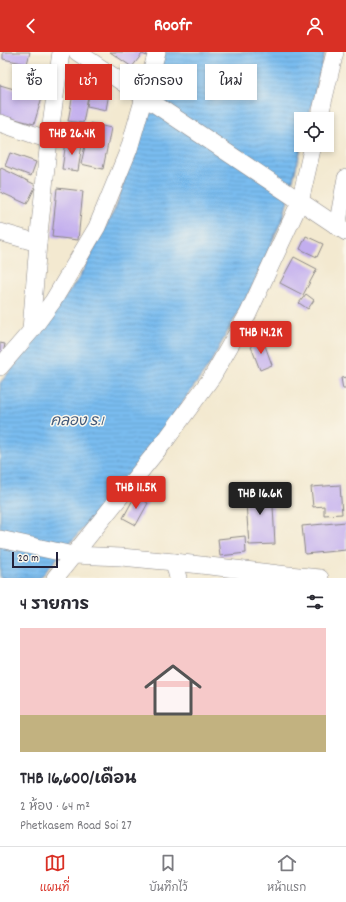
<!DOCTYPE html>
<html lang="th">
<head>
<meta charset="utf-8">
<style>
  body { margin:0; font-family:Dekko,"Playpen Sans Thai",sans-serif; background:#f2f2f3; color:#2b2b33; height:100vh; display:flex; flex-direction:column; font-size:15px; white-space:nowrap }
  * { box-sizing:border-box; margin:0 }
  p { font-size:13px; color:#7c7c81 }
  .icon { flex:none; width:22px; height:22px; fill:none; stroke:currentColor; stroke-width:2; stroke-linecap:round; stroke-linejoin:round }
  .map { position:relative; height:526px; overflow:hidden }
  .details { display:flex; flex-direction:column; background:#fff; flex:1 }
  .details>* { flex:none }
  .banner { position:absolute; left:12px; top:12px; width:322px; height:36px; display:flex; gap:8px }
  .tools { position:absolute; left:294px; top:60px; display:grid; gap:8px }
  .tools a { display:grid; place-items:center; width:40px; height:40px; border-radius:0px; background:#fff; box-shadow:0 2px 6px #0003; font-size:20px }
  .scale { position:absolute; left:12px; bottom:10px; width:46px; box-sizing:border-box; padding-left:4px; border:2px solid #22223b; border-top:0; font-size:11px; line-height:14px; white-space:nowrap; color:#22223b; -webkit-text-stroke:3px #fbf7ec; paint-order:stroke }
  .price { position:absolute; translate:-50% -34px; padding:0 9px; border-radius:4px; background:#d93025; color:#fff; font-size:13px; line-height:26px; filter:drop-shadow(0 1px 2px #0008) }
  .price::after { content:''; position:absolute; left:50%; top:24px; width:12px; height:9px; margin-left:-6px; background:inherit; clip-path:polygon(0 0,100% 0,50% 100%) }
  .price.active { background:#222; color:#fff }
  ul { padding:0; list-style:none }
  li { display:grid; align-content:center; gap:8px; height:212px; padding:0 20px }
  li span { display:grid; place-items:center; height:124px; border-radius:0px; color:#555 }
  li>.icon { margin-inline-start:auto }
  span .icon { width:72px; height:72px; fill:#fffc; stroke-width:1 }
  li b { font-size:17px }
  h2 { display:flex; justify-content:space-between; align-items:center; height:48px; padding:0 20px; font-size:17px }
  .tag { padding:0 14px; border-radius:0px; background:#fff; box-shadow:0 2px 6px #0003; font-size:14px; line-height:36px }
  .tag.active { background:#d93025; color:#fff }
  header { display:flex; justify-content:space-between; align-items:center; height:52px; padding:0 20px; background:#d93025; color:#fff; font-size:18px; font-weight:700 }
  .tabs { display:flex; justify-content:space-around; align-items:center; height:56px; border-top:1px solid #e1e1e2; background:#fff; font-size:11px; color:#7c7c81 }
  .tabs a { display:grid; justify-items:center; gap:2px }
  .tabs .active { color:#d93025 }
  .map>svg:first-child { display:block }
  .water { fill:url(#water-rules); stroke:#4e6f95 }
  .building { fill:#c2aeee }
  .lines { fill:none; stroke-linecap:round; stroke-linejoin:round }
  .minor-casing { stroke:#8a8686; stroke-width:18 }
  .minor { stroke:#fff; stroke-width:17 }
  .labels { text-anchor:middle; stroke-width:3; stroke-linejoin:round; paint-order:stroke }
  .water-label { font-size:15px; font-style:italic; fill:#40587a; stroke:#fbf7ec }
</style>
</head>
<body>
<header><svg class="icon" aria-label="back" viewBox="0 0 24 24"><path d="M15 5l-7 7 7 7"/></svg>Roofr<svg class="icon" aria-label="person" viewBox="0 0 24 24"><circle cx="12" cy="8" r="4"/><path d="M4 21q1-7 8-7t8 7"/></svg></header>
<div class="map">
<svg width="346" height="526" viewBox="0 0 346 526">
  <defs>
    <pattern id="water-rules" width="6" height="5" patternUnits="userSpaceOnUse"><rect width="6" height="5" fill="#79bcef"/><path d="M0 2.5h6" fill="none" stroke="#68a1ce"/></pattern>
  </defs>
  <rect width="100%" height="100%" fill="#fbf7ec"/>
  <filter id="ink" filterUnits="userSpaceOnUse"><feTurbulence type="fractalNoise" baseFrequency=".025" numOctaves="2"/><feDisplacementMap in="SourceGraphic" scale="8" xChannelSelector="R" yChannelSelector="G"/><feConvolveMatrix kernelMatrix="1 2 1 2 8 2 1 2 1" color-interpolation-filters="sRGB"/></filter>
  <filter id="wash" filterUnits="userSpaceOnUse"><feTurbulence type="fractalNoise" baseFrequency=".012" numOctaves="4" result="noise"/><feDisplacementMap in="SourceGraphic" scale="16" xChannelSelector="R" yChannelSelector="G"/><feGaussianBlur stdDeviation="0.9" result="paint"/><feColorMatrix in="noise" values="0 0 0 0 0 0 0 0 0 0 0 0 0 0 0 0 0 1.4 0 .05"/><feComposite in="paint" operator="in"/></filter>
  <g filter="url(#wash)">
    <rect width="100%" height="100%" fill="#f3e9d0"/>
    <!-- water -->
    <polygon class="water" points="164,0 325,0 308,67 301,67 302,93 284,163 252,235 210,312 137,414 40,526 0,526 0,331 14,314 79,226 116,155"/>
    <g id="blocks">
      <!-- building -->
      <g class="building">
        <polygon points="3,0 30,0 27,12 3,7"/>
        <polygon points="110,0 147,0 147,4 142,2 132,15"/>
        <polygon points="76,25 91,28 83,71 68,69"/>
        <polygon points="0,33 42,45 34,72 0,63"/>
        <polygon points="90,37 109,41 106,58 87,54"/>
        <polygon points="90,71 111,76 103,117 81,112"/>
        <polygon points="66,90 82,92 78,119 62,117"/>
        <polygon points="10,101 36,110 31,124 5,114"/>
        <polygon points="1,116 36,133 27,152 0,140 0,119"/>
        <polygon points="57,136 83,139 78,188 52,185"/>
        <polygon points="306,184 323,192 317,205 300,197"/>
        <polygon points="294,205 317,217 303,243 280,231"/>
        <polygon points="306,242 314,248 308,257 299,251"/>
        <polygon points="263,288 272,313 260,318 250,292"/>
        <polygon points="0,291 5,292 2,307 0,306"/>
        <polygon points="346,325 346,337 343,337 341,326"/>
        <polygon points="340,433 342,462 324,463 324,454 313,455 311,435"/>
        <polygon points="272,435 275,492 249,493 245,436"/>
        <polygon points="135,444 148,451 136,473 123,466"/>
        <polygon points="346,470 346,498 305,502 302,474"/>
        <polygon points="245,484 246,501 220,504 218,487"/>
      </g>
    </g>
  </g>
  <g filter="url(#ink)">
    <use href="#blocks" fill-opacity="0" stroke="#8a8686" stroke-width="1"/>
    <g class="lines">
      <!-- minor casing -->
      <g class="minor-casing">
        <g id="minor">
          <polyline points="77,0 346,180"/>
          <polyline points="319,67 335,0"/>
          <polyline points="0,71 49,88"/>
          <polyline points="337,175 346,126"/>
          <polyline points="0,180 38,191"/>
          <polyline points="31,278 38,191 49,88 61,0"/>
          <polyline points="0,315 31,279 53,249 97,175 129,97 157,0"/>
          <polyline points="0,487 73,503 121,505 174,510 288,523 320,526"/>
          <polyline points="174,510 178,526"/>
          <polyline points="55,526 168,385 212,325 248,262 300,150 313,93"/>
        </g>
      </g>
      <!-- minor -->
      <use href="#minor" class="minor"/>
    </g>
  </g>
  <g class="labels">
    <!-- water labels -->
    <g class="water-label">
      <text x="77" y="373">คลอง ร.1</text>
    </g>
  </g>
</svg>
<div class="tools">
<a><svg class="icon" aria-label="locate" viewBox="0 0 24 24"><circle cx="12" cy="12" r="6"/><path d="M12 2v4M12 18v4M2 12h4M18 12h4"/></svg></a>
</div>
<div class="scale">20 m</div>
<b class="price" style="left:72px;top:104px">THB 26.4K</b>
<b class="price" style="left:261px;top:303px">THB 14.2K</b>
<b class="price" style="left:136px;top:458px">THB 11.5K</b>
<b class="price active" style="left:260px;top:464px">THB 16.6K</b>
<div class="banner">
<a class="tag">ซื้อ</a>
<a class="tag active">เช่า</a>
<a class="tag">ตัวกรอง</a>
<a class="tag">ใหม่</a>
</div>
</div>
<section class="details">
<h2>4 รายการ<svg class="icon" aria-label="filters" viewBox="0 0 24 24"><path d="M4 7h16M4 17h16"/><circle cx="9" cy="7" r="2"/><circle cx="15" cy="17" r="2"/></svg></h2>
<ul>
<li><span style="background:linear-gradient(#f6c9c9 70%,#c2b280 0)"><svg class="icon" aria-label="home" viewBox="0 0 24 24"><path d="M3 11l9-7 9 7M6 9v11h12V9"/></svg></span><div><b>THB 16,600/เดือน</b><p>2 ห้อง · 64 m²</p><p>Phetkasem Road Soi 27</p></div></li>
</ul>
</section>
<nav class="tabs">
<a class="active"><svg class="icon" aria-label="map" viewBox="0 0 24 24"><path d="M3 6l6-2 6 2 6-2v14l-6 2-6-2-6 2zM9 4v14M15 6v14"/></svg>แผนที่</a>
<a><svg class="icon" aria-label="saved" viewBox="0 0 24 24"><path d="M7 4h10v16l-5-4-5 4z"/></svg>บันทึกไว้</a>
<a><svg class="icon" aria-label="home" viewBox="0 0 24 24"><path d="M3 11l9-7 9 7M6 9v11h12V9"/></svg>หน้าแรก</a>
</nav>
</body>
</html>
